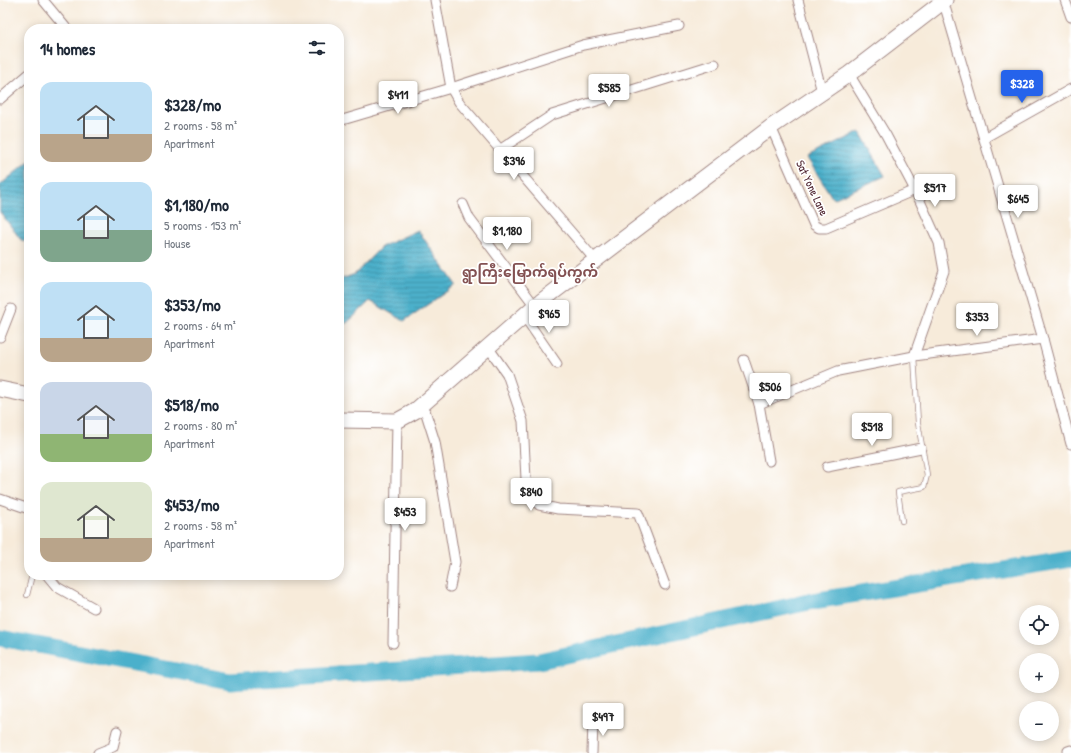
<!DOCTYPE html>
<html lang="en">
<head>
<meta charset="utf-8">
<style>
  body { margin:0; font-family:"Patrick Hand","Noto Sans Myanmar",sans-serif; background:#f6f6f7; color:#1f2937; height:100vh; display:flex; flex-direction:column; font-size:15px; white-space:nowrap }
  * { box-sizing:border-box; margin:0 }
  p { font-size:13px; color:#747a83 }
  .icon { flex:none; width:22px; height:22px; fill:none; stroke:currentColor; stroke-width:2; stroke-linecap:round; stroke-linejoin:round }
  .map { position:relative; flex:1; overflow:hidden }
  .details { position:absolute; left:24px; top:24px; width:320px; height:556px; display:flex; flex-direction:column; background:#fff; border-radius:16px; box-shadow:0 2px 10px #0003 }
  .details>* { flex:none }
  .controls { position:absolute; left:1019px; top:605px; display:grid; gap:8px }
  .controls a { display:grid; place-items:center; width:40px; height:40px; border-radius:50%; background:#fff; box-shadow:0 2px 10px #0003; font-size:20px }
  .price { position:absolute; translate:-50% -34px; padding:0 9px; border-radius:4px; background:#fff; color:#222; font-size:13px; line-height:26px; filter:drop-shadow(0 1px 2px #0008) }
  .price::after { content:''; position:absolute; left:50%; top:24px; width:12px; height:9px; margin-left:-6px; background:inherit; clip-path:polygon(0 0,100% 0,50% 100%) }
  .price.active { background:#2563eb; color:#fff }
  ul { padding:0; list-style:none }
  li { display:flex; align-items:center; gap:12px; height:100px; padding:0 16px }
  li span { display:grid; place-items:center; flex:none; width:112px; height:80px; border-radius:12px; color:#555 }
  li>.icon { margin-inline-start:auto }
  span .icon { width:48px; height:48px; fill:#fffc; stroke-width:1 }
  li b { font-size:17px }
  h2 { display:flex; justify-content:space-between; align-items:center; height:48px; padding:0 16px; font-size:17px }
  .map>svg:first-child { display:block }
  .water { fill:url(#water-rules); stroke:#4b687b }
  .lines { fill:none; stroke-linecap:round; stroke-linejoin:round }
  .river { stroke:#4cb0cb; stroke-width:17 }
  .service-casing { stroke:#a08582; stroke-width:6 }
  .minor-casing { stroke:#a08582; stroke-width:11 }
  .primary-casing { stroke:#a08582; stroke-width:17 }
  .service { stroke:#fff; stroke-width:4.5 }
  .minor { stroke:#fff; stroke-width:9 }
  .primary { stroke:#fff; stroke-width:15 }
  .labels { text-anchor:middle; stroke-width:3.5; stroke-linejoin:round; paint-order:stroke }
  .street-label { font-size:12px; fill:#4a1f2b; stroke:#fff }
  .quarter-label { font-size:14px; font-weight:bold; fill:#835152; stroke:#fff }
</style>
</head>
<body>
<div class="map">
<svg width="1071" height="753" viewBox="0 0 1071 753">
  <defs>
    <pattern id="water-rules" width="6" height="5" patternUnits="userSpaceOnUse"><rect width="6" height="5" fill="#4cb0cb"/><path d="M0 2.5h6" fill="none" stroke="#418fa5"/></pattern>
  </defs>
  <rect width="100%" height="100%" fill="#fff"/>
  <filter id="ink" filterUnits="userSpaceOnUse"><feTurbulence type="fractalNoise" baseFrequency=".025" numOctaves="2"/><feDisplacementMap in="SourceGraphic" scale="8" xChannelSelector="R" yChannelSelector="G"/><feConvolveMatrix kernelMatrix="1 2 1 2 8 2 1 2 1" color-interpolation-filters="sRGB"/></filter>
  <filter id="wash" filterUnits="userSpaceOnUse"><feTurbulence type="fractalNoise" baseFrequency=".012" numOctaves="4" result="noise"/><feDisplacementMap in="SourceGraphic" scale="16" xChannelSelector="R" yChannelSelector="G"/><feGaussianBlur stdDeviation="0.9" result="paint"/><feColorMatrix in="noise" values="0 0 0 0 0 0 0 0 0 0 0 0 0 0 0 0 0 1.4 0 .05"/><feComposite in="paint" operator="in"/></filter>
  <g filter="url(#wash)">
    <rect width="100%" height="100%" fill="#f7ebda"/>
    <!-- water -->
    <g class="water">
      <polygon points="860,132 885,176 833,199 807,158"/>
      <polygon points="29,161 29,242 21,240 0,212 0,185"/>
      <polygon points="418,230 456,285 404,321 370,301 347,323 339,324 339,280 355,274 381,247"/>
    </g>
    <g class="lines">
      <!-- river -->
      <polyline class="river" points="0,638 230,681 539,661 813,601 1071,559"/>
    </g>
  </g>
  <g filter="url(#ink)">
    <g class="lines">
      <!-- service casing -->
      <g class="service-casing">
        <g id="service">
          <polyline points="902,521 898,492 924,487 927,475 918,423 914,356"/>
          <polyline points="27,595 32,575"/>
        </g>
      </g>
      <!-- minor casing -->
      <g class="minor-casing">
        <g id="minor">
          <polyline points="43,0 67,29"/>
          <polyline points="435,0 451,88 459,102 596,261"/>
          <polyline points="798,0 822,92"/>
          <polyline points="943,0 1043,339 1071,444"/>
          <polyline points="1065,0 1071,17"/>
          <polyline points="849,74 886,135 915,190 939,243 944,271 914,356"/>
          <polyline points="0,99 29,74"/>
          <polyline points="339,121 451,88 583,45 679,26"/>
          <polyline points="771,127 814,225 819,228 826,228 915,190"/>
          <polyline points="984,138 1071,89"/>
          <polyline points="501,149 552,115 715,64"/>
          <polyline points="463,204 469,218 535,306"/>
          <polyline points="524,316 557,364"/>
          <polyline points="0,337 11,309"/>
          <polyline points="488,347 507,374 523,421 526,479 539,505 558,509 638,513 665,585"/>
          <polyline points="744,360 759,404 769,461"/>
          <polyline points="423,404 435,442 455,562 450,587"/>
          <polyline points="759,404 838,371 914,356 1043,339"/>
          <polyline points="827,467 921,448"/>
          <polyline points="0,499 29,509"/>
          <polyline points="47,575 57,587 94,608"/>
          <polyline points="393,643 397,421"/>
          <polyline points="1068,751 1071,750"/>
          <polyline points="98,753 113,747 117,731"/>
          <polyline points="592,753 593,721"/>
        </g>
      </g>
      <!-- primary casing -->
      <g class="primary-casing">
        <g id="primary">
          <polyline points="0,389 29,395"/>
          <polyline points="339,420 397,421 415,411 535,306 771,127 849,74 945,0"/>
        </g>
      </g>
      <!-- service -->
      <use href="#service" class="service"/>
      <!-- minor -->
      <use href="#minor" class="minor"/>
      <!-- primary -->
      <use href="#primary" class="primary"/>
    </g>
  </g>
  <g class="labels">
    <!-- street labels -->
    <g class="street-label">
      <text transform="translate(812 188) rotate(65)" y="4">Sat Yone Lane</text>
    </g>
    <!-- quarter labels -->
    <g class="quarter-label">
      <text x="530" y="277">ရွာကြီးမြောက်ရပ်ကွက်</text>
    </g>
  </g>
</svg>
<div class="controls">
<a><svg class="icon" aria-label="locate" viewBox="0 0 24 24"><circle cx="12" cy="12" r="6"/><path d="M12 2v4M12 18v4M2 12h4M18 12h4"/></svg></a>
<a>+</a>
<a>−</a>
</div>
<b class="price active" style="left:1022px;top:104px">$328</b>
<b class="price" style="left:609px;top:108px">$585</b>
<b class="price" style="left:398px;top:115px">$411</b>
<b class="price" style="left:514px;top:181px">$396</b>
<b class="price" style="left:935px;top:208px">$517</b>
<b class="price" style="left:1018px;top:219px">$645</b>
<b class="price" style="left:507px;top:251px">$1,180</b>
<b class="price" style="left:549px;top:334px">$965</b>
<b class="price" style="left:977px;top:337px">$353</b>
<b class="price" style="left:770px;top:407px">$506</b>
<b class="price" style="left:872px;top:447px">$518</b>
<b class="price" style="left:531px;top:512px">$840</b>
<b class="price" style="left:405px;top:532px">$453</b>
<b class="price" style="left:603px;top:737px">$497</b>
<section class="details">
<h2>14 homes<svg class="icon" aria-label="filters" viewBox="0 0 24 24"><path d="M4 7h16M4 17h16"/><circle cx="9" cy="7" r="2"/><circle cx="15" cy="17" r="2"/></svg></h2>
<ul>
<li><span style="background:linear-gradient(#bfe0f5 65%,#b9a48a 0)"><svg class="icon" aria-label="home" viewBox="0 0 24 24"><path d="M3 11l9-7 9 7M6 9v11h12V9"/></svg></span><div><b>$328/mo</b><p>2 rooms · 58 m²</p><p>Apartment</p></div></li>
<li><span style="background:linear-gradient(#bfe0f5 60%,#7fa58c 0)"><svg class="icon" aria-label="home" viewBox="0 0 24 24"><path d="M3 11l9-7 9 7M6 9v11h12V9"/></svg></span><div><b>$1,180/mo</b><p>5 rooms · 153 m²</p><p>House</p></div></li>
<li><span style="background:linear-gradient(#bfe0f5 70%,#b9a48a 0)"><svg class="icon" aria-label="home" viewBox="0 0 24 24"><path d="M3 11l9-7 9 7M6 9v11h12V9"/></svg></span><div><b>$353/mo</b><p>2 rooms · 64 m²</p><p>Apartment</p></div></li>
<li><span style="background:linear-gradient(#c9d6e8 65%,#8fb573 0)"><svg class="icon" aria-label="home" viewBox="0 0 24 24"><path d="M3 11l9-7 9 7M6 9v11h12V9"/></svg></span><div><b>$518/mo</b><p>2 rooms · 80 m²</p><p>Apartment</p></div></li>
<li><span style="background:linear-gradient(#dfe7d0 70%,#b9a48a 0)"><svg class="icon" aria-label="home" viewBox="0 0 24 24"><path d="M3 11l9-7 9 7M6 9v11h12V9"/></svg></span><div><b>$453/mo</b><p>2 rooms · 58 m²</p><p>Apartment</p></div></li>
</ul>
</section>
</div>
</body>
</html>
